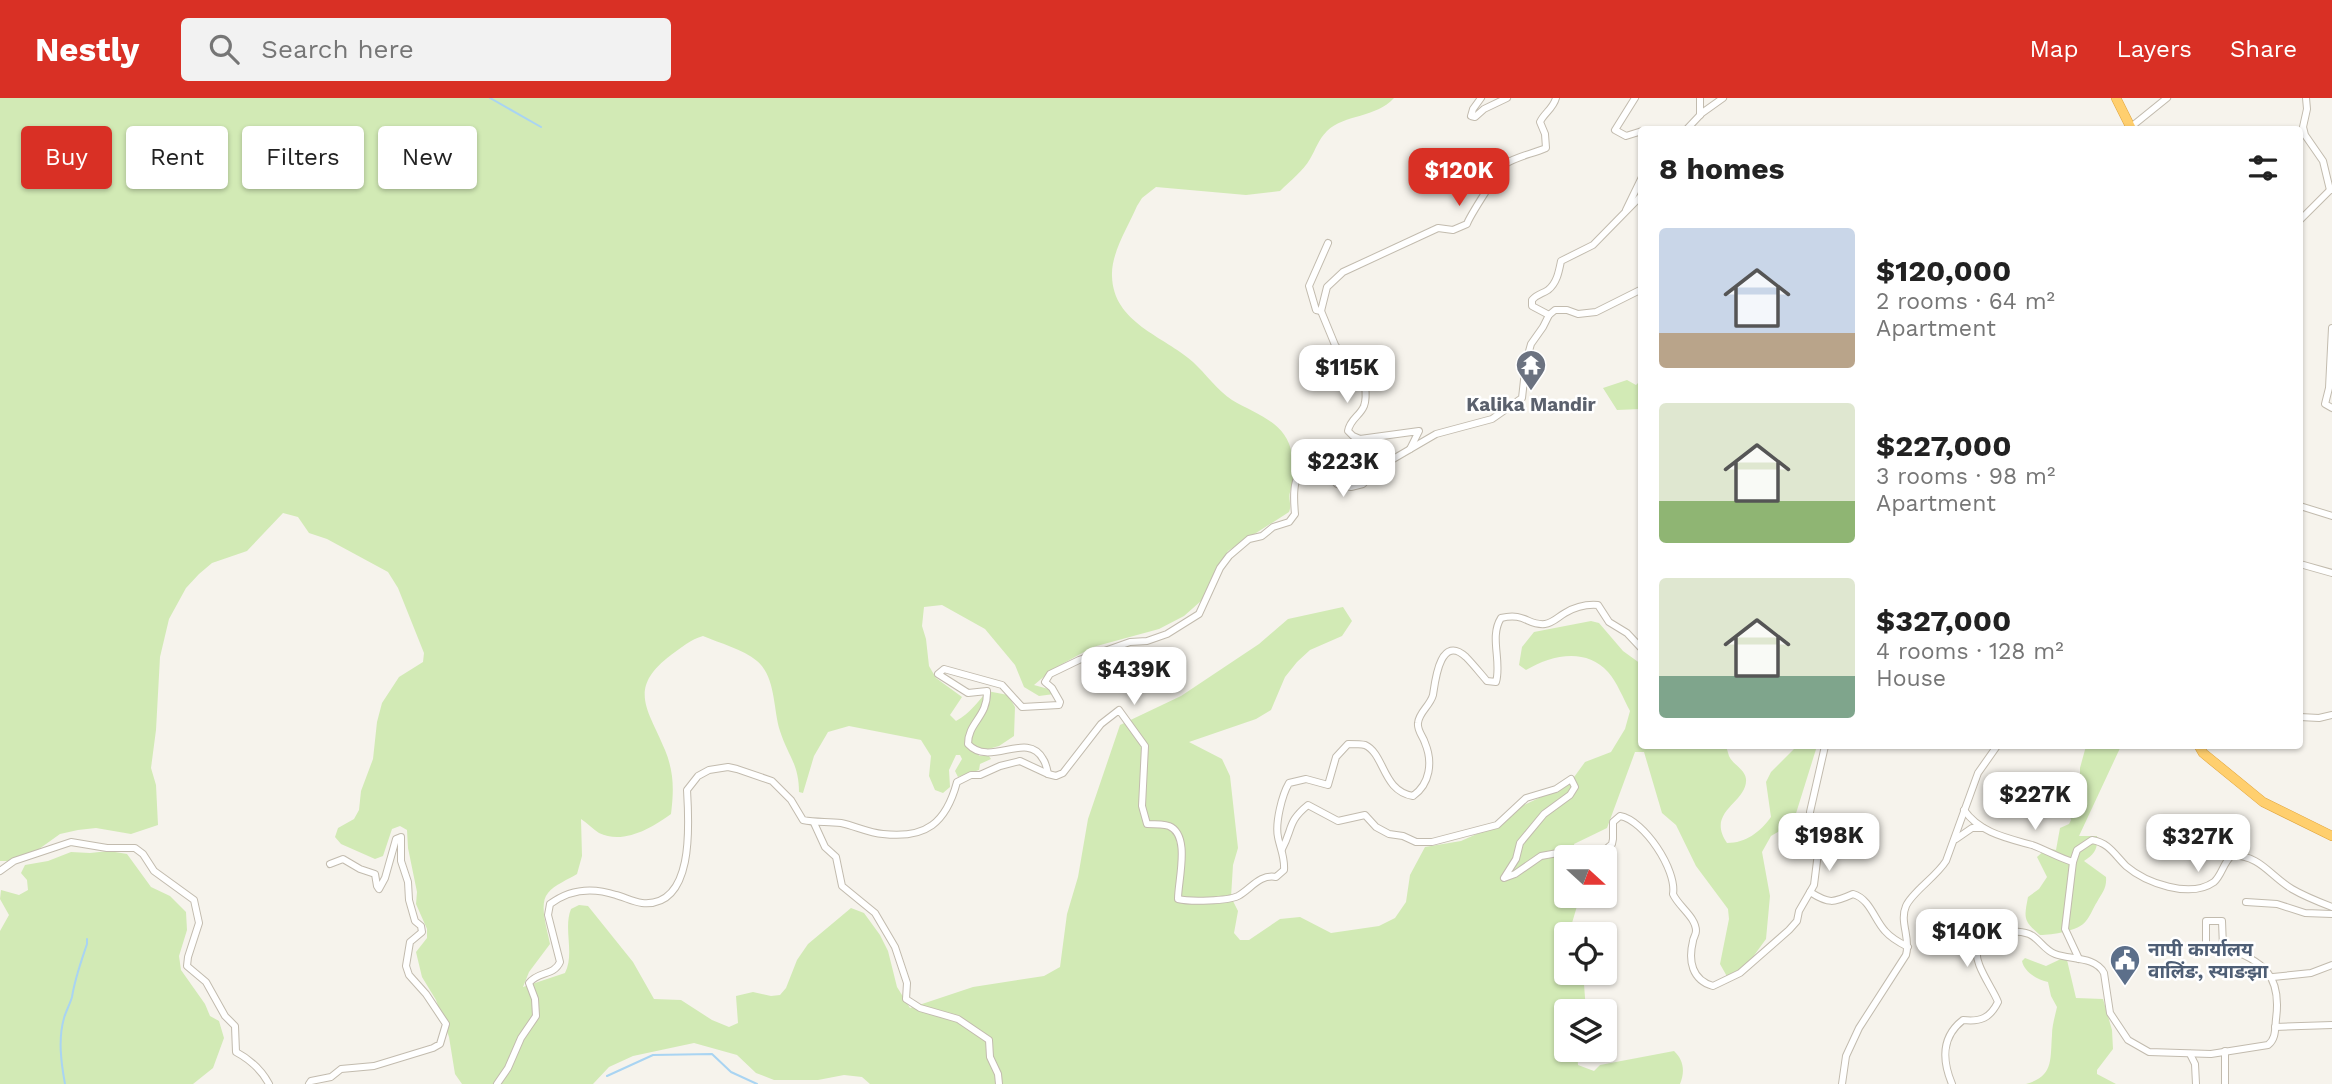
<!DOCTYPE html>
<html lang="en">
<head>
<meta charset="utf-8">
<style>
  body { margin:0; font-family:"Work Sans","Noto Sans Devanagari",sans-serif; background:#f2f2f2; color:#222; height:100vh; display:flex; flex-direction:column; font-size:26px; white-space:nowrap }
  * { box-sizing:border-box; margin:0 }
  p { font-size:23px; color:#767676 }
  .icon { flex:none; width:38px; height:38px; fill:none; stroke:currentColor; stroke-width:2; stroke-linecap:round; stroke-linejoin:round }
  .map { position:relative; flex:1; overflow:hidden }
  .drawer { position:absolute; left:1638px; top:28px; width:665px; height:623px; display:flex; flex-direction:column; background:#fff; border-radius:7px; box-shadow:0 2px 5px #0004 }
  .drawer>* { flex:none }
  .guide { position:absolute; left:21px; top:28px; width:665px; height:63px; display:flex; gap:14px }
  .needle { width:46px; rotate:111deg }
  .tools { position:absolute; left:1554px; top:747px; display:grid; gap:14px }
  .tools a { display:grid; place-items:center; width:63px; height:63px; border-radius:7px; background:#fff; box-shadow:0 2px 5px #0004; font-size:35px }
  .price { position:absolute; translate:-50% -60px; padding:0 16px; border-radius:14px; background:#fff; color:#222; font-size:23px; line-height:46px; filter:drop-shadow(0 2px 4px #0008) }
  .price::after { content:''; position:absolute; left:50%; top:42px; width:21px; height:16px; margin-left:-10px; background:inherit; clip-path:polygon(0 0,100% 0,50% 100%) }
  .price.active { background:#d93025; color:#fff }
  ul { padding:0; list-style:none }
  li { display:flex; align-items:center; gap:21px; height:175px; padding:0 21px }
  li span { display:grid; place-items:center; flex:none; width:196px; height:140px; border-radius:7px; color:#555 }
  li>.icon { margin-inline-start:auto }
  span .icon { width:84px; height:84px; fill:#fffc; stroke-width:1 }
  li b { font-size:30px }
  h2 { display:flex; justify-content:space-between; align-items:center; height:84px; padding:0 21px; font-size:30px }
  .tag { padding:0 24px; border-radius:7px; background:#fff; box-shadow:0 2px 5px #0004; font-size:24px; line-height:63px }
  .tag.active { background:#d93025; color:#fff }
  header { display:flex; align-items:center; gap:42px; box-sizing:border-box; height:98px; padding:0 35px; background:#d93025; color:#fff }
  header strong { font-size:33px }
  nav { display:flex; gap:38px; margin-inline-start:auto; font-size:24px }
  .search { width:490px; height:63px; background:#f2f2f2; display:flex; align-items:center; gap:18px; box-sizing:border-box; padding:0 24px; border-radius:7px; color:#767676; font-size:26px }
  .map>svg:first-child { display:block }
  .green { fill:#d2eab5 }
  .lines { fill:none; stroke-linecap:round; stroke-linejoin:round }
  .stream { stroke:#a9d4f2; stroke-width:2 }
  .minor-casing { stroke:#c2bbae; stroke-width:8 }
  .highway-casing { stroke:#e0a43c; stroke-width:10 }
  .minor { stroke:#fff; stroke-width:6 }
  .highway { stroke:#ffcf6e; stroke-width:9 }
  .labels { text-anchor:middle; stroke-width:5; stroke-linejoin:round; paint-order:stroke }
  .worship-label { font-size:19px; font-weight:bold; fill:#5b616d; stroke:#fff }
  .service-label { font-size:19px; font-weight:bold; fill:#4e5e75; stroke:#fff; text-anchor:start }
</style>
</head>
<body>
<header>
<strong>Nestly</strong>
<div class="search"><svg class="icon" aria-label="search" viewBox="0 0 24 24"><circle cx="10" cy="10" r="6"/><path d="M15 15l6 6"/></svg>Search here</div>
<nav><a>Map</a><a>Layers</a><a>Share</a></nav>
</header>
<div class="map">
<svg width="2332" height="986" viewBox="0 0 2332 986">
  <rect width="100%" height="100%" fill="#f6f3ec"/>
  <!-- green -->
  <g class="green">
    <path d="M0,0H1394C1376,20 1345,16 1327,33C1318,42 1316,51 1310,61C1303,73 1290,83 1280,93L1246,97L1156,89L1142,100L1137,108C1128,129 1111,155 1112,178C1113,225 1164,238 1193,264C1206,276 1217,292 1232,302C1257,317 1287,324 1292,357C1293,364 1296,372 1295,378C1294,384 1291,388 1290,394C1288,401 1292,407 1289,414L1228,453L1201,503L1184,518L1159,531L1093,549L1053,571L1034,587L1052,592L1054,596L1039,598L1024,589L1015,567L985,531L942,507L924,509L922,528L926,541L929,568L936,580L962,599L950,617L956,623C970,615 977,605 987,593L1008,597L1015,609L1014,638L999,648L978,654L979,658H989L991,661L980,666L979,672L958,679L955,673L962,661L960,657H956L949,672L950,689L943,695L935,692L929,678L931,658L921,642L849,628L828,634L814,658L803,695L799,694C799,666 788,658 780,633C773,611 776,579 757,563C743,551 719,545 703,538C691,541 681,550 671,557C626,591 649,612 665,652C674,674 674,692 671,716C652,730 623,747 599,735C593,731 587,725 581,721L582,758L577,776C569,781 554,787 548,795C538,806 548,833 550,846L529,874L523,889L565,875C575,855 563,831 571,811L579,807L588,808L633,864L654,901L681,902L712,922L729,929L738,925L736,898L753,894L771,898L780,897L786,890L797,862L808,846L851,810L864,815L880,837L888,853L897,889L910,910L973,889L1044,878L1060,869L1067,816L1078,779L1088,721L1120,627L1181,598L1259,546L1288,521L1343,509L1352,523L1342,538L1310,552L1297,564L1285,579L1271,612L1256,621L1189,644L1222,661L1230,678L1238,750L1233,767L1231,799L1238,813L1234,835L1240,842H1249L1280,821L1300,819L1331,835L1379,828L1395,820L1406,804L1410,777L1425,749L1461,743L1488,731L1499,729L1520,709L1569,686L1585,664L1611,654L1625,631L1630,613C1623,600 1617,584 1608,574C1586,549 1551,557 1526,572L1519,567L1522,549L1534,534L1591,523L1599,525L1623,553L1641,566L1642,648H1726C1727,651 1728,655 1729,658C1733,667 1745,671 1746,681C1748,705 1705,713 1727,745C1746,745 1760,734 1771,719L1766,684L1771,674L1797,648H1817L1793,725L1771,738L1762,754L1770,798L1766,841L1750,863L1729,882L1720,866L1729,821L1728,811L1696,768L1676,727L1662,715L1644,654H1635L1607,730L1574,746L1577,759L1566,760V798H1580L1572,825L1571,836H1566V875H1579L1584,886L1586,913L1566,914V952H1577L1578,967L1594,973L1600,967L1674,953C1684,962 1685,974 1680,986H870L862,979L844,977L818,982H774L756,975L737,957L694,945L633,958L609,969L593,986H462L455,976L449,939L436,902L422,879L416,854L427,840V831L416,806L417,794L408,750L407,732L400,728L392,731L383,758L375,761L341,746L335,739L338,730L354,721L359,712L361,693L373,661L377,624L382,605L399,579L423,564L424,555L398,490L388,474L327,441L309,435L298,419L283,415L247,453L212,465L199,476L186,490L169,521L160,559L156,632L151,670L156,687L158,727L131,736L96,730L78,732L60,736L32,756L14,763H0Z"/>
    <polygon points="1627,282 1636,287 1641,282 1641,311 1617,312 1603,290"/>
    <path d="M2086,648H2121L2079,738H2097C2098,752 2094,756 2084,763L2106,779C2107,790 2102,795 2097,804C2093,810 2091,817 2086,823C2079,833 2052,837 2040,837C2023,823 2024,820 2028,799L2039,791L2047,779L2037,759L2047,750L2056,752L2060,730L2069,726L2071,722L2068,708L2080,688V670Z"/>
    <polygon points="109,753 127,756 151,789 170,798 186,814 187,832 179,858 181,872 205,906 210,918 219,923 224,940 213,970 193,986 0,986 0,833 9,817 0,801 1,792 19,797 28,792 27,782 21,775 25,767 48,763 71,754 90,755"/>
    <path d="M2025,860L2046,868L2063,860L2067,862L2076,900L2103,901L2112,932L2113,951L2097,972V976L2116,986H2026C2054,978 2050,962 2052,937C2052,928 2055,918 2057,909L2051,898L2048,884C2038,882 2024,874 2022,863Z"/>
  </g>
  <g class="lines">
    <!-- stream -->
    <g class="stream">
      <polyline points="490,0 541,29"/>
      <polyline points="607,978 653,957 712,956 731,974 757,986"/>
      <path d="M65,986C61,964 58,941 64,920C66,913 70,906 72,899C75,880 81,864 87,846V841"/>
    </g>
    <!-- minor casing -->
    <g class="minor-casing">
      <g id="minor">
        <polyline points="1481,0 1473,11 1471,18 1475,19 1484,11 1507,0"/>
        <polyline points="1635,0 1615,32 1626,38 1642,33"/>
        <polyline points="1700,0 1700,17"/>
        <polyline points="2306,0 2307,11 2303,29 2305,37 2323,63 2330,92 2332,92"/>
        <polyline points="2131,29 2167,0"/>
        <polyline points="1686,32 1702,15 1723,0"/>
        <polyline points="1626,112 1642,79"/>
        <polyline points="2300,122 2330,92"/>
        <path d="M1328,145L1309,188L1316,212L1321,213L1327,189L1343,174L1438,130L1453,132L1467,126C1469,119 1501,69 1505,66C1518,58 1532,56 1546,50L1545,36L1540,24C1544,15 1553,11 1556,0"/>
        <path d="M1321,213L1335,247L1343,259L1360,268C1364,279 1368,297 1364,308C1360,318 1350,321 1348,333L1353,338L1360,341L1419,333L1410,351"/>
        <path d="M1549,217L1532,208V202C1537,196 1542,196 1548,192C1557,185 1559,173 1561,163L1593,147L1642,97"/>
        <polyline points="2332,230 2329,290 2325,306 2332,310"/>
        <polyline points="2300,408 2332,418"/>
        <polyline points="2300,466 2332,475"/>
        <polyline points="2300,619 2319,620 2332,617"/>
        <path d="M1825,648L1810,714V729L1818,755L1814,787L1810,794C1829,806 1833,805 1853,796C1870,801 1874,821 1885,833C1891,840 1900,845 1908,849"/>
        <path d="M1048,676C1047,671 1046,665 1043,661C1027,632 990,670 968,646C968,624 988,619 987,593L968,595L938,576L944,571L1002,587L1022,609L1059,607L1060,604L1052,590L1045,584L1050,576L1079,562L1130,544L1147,543L1167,536L1199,516L1220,470L1229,458L1249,441L1262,438L1273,429L1289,424L1295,416C1293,395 1291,368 1319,367L1337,386L1351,389L1363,386L1376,371L1436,336L1492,321L1522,300L1526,264L1531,246L1543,229L1549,217L1555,212H1567L1578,216L1596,214L1642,191"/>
        <path d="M1964,712C1980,735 2007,740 2032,747C2046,752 2059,760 2073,764"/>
        <polyline points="814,725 825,749 836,759 842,788 875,815 895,849 907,885 906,901 920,910 958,921 989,942 990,959 998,976 999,986"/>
        <polyline points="1956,741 1972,730 1983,730"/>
        <path d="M1282,751C1293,731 1287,724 1308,707L1338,723L1365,717L1376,729L1389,736L1403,738L1416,744H1432L1497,727L1526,700L1556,691L1571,681L1575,689L1570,697L1544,716L1520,745L1516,761L1504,780L1515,776L1541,758L1580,751H1606L1612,746L1613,741V724L1620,718C1644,722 1677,772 1673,796C1678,808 1696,819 1696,833C1696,837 1693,840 1693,843C1688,863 1692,882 1713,888L1740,875L1789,832L1797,823L1799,813L1810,794"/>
        <path d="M0,773L14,763L71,744L107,750H135L143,756L154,773L194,802L199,825L188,859L187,868L206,884L225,918L235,928L236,954C251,962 261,971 269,986"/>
        <polyline points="2246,804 2277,806 2305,815 2332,816"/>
        <path d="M2079,861L2065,831L2073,764L2077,752L2092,742C2109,745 2114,756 2126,768C2146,785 2190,801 2214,784C2222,777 2223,765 2232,757C2261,758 2269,777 2292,791C2304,798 2319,804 2332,809"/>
        <polyline points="2273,879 2311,875 2332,867"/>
        <polyline points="2275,929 2332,927"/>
        <polyline points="2190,956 2195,966 2196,986"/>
        <polyline points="309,986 311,983 331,979 341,971 374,968 433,950 440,946 446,926 426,896 409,877 406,868 410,844 422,834 421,828 415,823 409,802 408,784 401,763 401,739 396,741 385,780 379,791 377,788 375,776 360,771 343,761 330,766"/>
        <path d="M497,986L508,970L521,940L536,918L535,901L529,885C538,873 554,878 560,864L548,817L550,806C570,791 592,789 616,797C624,799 633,804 642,805C695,810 689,725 687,692L698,678L709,672L728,669L737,671L772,683L791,702L803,722C816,725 828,723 841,725C855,728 869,735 883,736C926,741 946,725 957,684L971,677H980L1000,668L1020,663L1048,676L1056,678L1063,675L1101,626L1119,612L1145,648L1142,708L1147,726C1153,726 1163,726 1169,728C1191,737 1178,782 1178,801C1190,804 1228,803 1238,798C1251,791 1259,776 1276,779L1284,772C1285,759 1280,750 1278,739C1275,725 1282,697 1289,685L1306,681L1328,687L1336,659L1348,646C1353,646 1361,646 1365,647C1385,656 1382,693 1413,698C1430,686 1433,664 1425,645C1423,638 1417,633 1418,625C1419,614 1430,608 1433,597C1435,584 1440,535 1466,559C1473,566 1480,575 1487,583L1496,584C1502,563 1489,539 1501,520C1525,514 1528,528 1545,526C1553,525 1558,519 1565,515C1575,509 1586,506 1598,507L1609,524L1627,535L1642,551"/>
        <path d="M1842,986L1846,958L1859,930L1906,857C1911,840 1899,824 1906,808C1912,794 1936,779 1946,763L1978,675L1997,648"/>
        <path d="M1952,986C1942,962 1941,939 1963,922C1981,924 1990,920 1998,904C1993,890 1971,863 1978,848C1985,833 2016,831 2029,836C2039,840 2044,852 2055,856C2070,862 2095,858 2104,875L2110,915L2128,942L2149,954L2211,956L2268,947C2276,941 2275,931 2276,921C2282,877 2263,862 2223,849L2220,852H2206V823H2222L2223,849"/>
        <polyline points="2225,986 2225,953"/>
      </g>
    </g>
    <!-- highway casing -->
    <g class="highway-casing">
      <g id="highway">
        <polyline points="2116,0 2132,32"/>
        <polyline points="2199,648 2203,655 2263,704 2332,738"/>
      </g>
    </g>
    <!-- minor -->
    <use href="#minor" class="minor"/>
    <!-- highway -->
    <use href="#highway" class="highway"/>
  </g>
  <!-- icons -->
  <defs>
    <g id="temple-pin" transform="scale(1.575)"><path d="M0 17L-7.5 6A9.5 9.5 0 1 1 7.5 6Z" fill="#6b7280" stroke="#fff"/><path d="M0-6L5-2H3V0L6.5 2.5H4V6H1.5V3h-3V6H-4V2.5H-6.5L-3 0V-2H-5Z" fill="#fff"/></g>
    <g id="civic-pin" transform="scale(1.575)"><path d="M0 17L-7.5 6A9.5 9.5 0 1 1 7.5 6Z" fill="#5c6f8a" stroke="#fff"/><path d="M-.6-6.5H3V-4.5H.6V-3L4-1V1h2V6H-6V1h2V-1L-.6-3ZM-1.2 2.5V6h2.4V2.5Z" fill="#fff"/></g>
  </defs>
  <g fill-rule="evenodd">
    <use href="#temple-pin" x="1531" y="267"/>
    <use href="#civic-pin" x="2125" y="862"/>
  </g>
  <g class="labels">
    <!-- worship labels -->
    <g class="worship-label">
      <text x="1531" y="313">Kalika Mandir</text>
    </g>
    <!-- service labels -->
    <g class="service-label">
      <text x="2148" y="858">नापी कार्यालय<tspan x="2148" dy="22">वालिंङ, स्याङझा</tspan></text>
    </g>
  </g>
</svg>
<div class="tools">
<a><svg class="needle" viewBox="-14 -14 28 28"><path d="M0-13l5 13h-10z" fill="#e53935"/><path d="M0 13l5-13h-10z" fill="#767676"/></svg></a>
<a><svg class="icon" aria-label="locate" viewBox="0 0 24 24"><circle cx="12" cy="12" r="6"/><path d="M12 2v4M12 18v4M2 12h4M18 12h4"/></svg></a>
<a><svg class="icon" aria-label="layers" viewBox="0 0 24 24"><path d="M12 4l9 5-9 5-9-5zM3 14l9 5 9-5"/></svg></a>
</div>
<b class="price active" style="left:1459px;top:110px">$120K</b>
<b class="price" style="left:1347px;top:307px">$115K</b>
<b class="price" style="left:1343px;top:401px">$223K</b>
<b class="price" style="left:1134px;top:609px">$439K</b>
<b class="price" style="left:2035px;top:734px">$227K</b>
<b class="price" style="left:1829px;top:775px">$198K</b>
<b class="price" style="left:2198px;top:776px">$327K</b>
<b class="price" style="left:1967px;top:871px">$140K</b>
<div class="guide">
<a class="tag active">Buy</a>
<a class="tag">Rent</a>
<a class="tag">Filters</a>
<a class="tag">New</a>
</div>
<section class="drawer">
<h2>8 homes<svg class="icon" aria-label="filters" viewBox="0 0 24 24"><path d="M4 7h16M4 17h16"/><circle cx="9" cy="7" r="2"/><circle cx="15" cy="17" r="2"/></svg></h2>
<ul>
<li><span style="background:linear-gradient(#c9d6e8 75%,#b9a48a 0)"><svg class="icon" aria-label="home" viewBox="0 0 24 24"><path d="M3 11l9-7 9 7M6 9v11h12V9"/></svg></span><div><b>$120,000</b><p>2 rooms · 64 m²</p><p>Apartment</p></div></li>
<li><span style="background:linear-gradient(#dfe7d0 70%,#8fb573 0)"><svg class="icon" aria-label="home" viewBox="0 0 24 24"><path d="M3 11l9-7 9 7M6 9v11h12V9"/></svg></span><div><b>$227,000</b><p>3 rooms · 98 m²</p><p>Apartment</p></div></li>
<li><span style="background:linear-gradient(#dfe7d0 70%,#7fa58c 0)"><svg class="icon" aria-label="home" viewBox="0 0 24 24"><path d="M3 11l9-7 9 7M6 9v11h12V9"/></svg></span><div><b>$327,000</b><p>4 rooms · 128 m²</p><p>House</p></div></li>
</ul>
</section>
</div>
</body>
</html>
